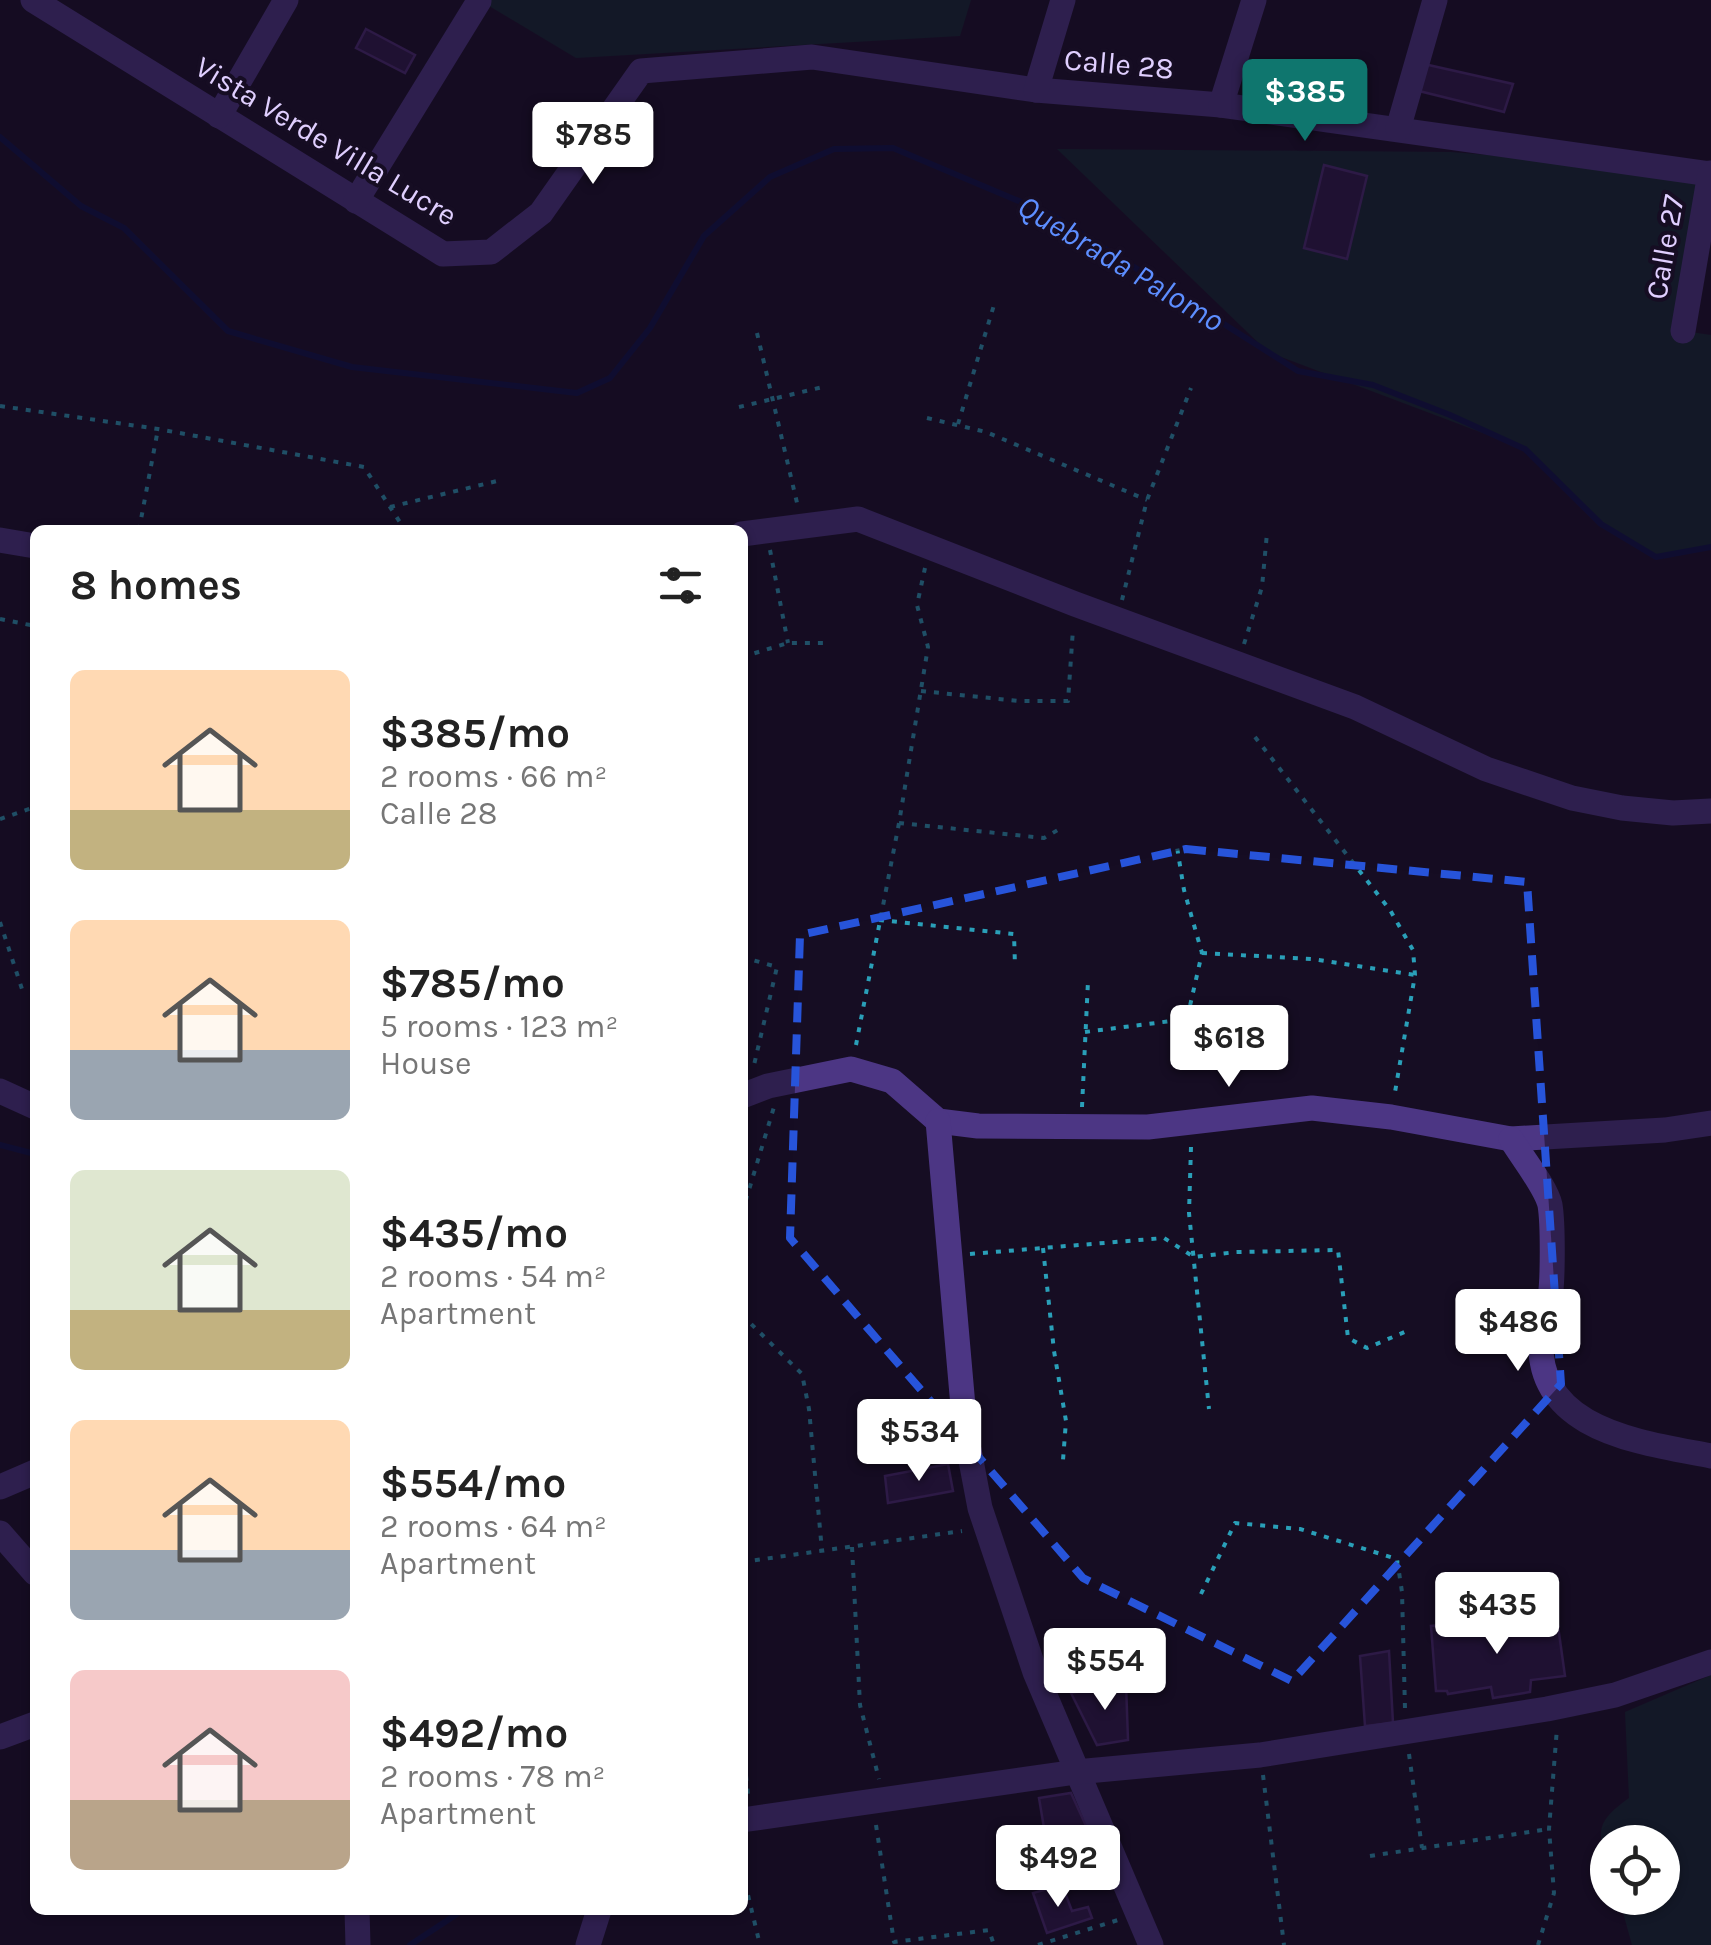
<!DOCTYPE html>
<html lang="en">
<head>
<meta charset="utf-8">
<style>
  body { margin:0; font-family:Karla,sans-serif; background:#f2f2f2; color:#222; height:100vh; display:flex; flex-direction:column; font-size:38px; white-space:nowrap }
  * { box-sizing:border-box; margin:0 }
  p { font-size:32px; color:#767676 }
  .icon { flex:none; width:55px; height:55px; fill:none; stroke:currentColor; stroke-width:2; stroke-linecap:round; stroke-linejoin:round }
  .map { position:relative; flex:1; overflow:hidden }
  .details { position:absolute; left:30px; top:525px; width:718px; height:1390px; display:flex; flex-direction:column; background:#fff; border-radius:15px; box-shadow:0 2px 8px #0004 }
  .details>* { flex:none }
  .tools { position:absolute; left:1590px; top:1825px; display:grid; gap:20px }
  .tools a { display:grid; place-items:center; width:90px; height:90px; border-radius:50%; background:#fff; box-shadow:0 2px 8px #0004; font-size:50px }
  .price { position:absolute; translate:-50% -85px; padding:0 22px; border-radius:10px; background:#fff; color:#222; font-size:32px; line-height:65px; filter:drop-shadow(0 2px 5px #0008) }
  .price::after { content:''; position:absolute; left:50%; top:60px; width:30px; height:22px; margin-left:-15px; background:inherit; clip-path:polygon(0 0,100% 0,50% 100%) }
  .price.selected { background:#0f766e; color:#fff }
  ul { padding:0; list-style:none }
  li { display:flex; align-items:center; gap:30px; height:250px; padding:0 40px }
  li span { display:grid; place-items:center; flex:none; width:280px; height:200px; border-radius:15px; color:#555 }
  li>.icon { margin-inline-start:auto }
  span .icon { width:120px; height:120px; fill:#fffc; stroke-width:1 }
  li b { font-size:42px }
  h2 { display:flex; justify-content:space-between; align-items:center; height:120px; padding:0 40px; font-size:42px }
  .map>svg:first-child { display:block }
  .green { fill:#10272d }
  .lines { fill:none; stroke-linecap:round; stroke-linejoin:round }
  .stream { stroke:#080f41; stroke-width:6 }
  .building { fill:#2c1845; stroke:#492a71; stroke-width:2.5 }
  .path { stroke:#2a9fb8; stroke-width:4; stroke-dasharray:5 8; stroke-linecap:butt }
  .minor { stroke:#4c3684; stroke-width:25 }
  .marked { fill:none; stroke:#2754da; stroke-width:8; stroke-dasharray:20 12; stroke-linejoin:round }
  .labels { text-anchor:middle; stroke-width:8; stroke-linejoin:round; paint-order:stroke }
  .street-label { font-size:30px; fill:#e0cfff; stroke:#160d23 }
  .water-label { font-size:32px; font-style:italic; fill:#5d8eff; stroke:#160d23 }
</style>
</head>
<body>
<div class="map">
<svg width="1711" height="1945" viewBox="0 0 1711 1945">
  <rect width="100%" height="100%" fill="#160d23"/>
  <!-- green -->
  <g class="green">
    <polygon points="479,0 971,0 960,36 576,58"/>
    <polygon points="1057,149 1451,152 1710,173 1684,331 1711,335 1711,547 1656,557 1601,524 1525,449 1268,352"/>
    <path d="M1711,1675V1945H1632L1619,1898H1662V1842H1608L1607,1871C1599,1831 1593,1824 1629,1798L1625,1712Z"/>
  </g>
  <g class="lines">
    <!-- stream -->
    <g class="stream">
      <polyline points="0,137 81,206 124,228 228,331 352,367 577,393 610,378 650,328 704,236 770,177 834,149 893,148 1052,215 1298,371 1373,385 1450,415 1525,449 1601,524 1656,557 1711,547"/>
      <polyline points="0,1145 35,1154"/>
      <polyline points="410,1945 463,1910"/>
    </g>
  </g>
  <!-- building -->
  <g class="building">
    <polygon points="366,29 415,55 405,73 356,48"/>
    <polygon points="1424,64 1513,84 1504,112 1419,91"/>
    <polygon points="1324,165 1367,176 1347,259 1304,248"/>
    <polygon points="948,1464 953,1491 888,1503 885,1476"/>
    <polygon points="1557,1619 1565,1676 1531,1680 1530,1692 1493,1698 1491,1687 1448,1694 1447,1691 1436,1691 1431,1626 1452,1624 1454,1632"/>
    <polygon points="1389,1651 1393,1723 1365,1726 1360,1656"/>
    <polygon points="1126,1683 1128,1740 1097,1745 1071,1693"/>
    <polygon points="1071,1793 1087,1828 1046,1840 1039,1798"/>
    <polygon points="1062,1885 1072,1911 1088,1907 1092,1918 1047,1933 1033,1893"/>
  </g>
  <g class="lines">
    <!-- path -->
    <g class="path">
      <polyline points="757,333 798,507"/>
      <polyline points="0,406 158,429 364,467 405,530"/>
      <polyline points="739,407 827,386"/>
      <polyline points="927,418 986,432 1147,500"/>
      <polyline points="958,424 994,305"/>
      <polyline points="390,507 497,481"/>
      <polyline points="139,530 158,429"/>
      <polyline points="770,550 788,643"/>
      <polyline points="1122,600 1147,500 1191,388"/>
      <polyline points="0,619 35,626"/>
      <polyline points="1244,644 1262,587 1267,533"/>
      <polyline points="742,657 788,643 825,643"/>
      <polyline points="921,691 1019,701 1068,701 1073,629"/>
      <polyline points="1255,737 1390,910 1413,950 1415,975 1394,1098"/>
      <polyline points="0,819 35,807"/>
      <polyline points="899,823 1044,838 1063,827"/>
      <polyline points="879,920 1014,934 1015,966"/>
      <polyline points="0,922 23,992"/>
      <polyline points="1202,953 1312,959 1415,975"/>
      <polyline points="742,957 777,967 754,1065"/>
      <polyline points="1085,1032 1187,1019 1202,953 1184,890 1176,841"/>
      <polyline points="856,1045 899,823 928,647 917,605 925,568"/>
      <polyline points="1082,1107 1088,981"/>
      <polyline points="1191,1147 1189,1213 1209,1409"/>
      <polyline points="742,1213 774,1107"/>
      <polyline points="1043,1248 1054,1351 1066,1421 1063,1460"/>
      <polyline points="970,1254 1164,1238 1194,1257 1236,1252 1338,1250 1348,1338 1367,1348 1407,1331"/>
      <polyline points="742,1315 802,1374 809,1409 822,1551"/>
      <polyline points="852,1547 860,1705 879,1779"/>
      <polyline points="742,1562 962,1531"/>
      <polyline points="1201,1594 1235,1523 1300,1529 1397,1559 1402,1592 1405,1709"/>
      <polyline points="742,1737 748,1795"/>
      <polyline points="1409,1754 1422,1848"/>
      <polyline points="1263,1775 1284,1945"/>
      <polyline points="876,1825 894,1942 989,1930 994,1945"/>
      <polyline points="1370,1856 1549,1829"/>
      <polyline points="742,1870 760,1945"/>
      <polyline points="1038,1945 1118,1920"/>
      <polyline points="1538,1945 1554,1893 1549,1829 1557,1728"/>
    </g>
    <!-- minor -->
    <g class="minor">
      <polyline points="33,0 443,254 491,252 541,213 641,71 812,57 1036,90 1221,105 1711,174"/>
      <polyline points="1036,90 1063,0"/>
      <polyline points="1221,105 1254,0"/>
      <polyline points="219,116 286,0"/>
      <polyline points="1398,129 1435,0"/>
      <polyline points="356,201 479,1"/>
      <polyline points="1683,331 1710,173"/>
      <polyline points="742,534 858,519 1075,604 1355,707 1486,769 1572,798 1622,808 1673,813 1711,811"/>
      <polyline points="0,540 35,546"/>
      <polyline points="0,1091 35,1107"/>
      <polyline points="742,1096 768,1086 851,1069 892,1081 938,1121 978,1126 1148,1127 1312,1108 1391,1117 1511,1139 1665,1130 1711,1123"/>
      <polyline points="938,1121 965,1429 980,1508 1035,1672 1151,1945"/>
      <path d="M1511,1139C1521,1156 1546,1187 1550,1205C1553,1223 1553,1280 1550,1298C1548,1308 1544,1318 1542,1328C1528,1430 1639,1442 1711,1456"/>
      <polyline points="0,1487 35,1472"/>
      <polyline points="0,1533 35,1573"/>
      <polyline points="0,1737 35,1724"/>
      <polyline points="742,1820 1076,1772 1260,1755 1547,1709 1615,1695 1711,1662"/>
      <polyline points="357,1910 358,1945"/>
      <polyline points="588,1945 599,1910"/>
    </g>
  </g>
  <!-- marked area -->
  <path d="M0 0H1711V1945H0ZM1186,849L1527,882L1561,1384L1292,1681L1083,1578L790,1238L800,935Z" fill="#160d23" fill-opacity=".55" fill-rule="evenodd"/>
  <path class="marked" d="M1186,849L1527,882L1561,1384L1292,1681L1083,1578L790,1238L800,935Z"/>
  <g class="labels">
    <!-- street labels -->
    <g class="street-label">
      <text transform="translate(1119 64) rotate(5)" y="10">Calle 28</text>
      <text transform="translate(326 141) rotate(31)" y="10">Vista Verde Villa Lucre</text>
      <text transform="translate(1665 247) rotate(-80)" y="10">Calle 27</text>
    </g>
    <!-- water labels -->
    <g class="water-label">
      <text transform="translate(1121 263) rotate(31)" y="11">Quebrada Palomo</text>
    </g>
  </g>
</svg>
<div class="tools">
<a><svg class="icon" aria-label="locate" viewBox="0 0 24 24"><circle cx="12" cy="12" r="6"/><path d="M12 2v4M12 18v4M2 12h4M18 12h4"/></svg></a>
</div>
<b class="price selected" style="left:1305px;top:144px">$385</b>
<b class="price" style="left:593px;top:187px">$785</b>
<b class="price" style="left:1229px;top:1090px">$618</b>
<b class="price" style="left:1518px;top:1374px">$486</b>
<b class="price" style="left:919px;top:1484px">$534</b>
<b class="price" style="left:1497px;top:1657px">$435</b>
<b class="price" style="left:1105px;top:1713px">$554</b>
<b class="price" style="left:1058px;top:1910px">$492</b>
<section class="details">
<h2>8 homes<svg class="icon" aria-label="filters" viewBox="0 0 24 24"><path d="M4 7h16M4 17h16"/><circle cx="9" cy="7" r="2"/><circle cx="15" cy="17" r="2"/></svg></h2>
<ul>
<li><span style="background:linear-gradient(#ffd9b3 70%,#c2b280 0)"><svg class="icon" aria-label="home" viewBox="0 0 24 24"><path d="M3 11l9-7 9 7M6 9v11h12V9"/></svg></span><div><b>$385/mo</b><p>2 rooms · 66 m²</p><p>Calle 28</p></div></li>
<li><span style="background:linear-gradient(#ffd9b3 65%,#9aa5b1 0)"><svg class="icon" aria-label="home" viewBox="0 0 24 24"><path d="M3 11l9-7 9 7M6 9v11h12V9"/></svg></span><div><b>$785/mo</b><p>5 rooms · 123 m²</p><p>House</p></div></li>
<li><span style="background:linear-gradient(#dfe7d0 70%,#c2b280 0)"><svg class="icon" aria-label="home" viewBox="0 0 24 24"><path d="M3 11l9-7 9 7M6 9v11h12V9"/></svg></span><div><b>$435/mo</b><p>2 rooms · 54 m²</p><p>Apartment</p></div></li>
<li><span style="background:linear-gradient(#ffd9b3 65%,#9aa5b1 0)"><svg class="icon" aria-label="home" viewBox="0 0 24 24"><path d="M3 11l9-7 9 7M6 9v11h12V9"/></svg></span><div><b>$554/mo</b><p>2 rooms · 64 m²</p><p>Apartment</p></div></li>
<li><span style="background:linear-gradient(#f6c9c9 65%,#b9a48a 0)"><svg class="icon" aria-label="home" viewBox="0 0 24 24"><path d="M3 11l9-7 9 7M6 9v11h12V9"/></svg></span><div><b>$492/mo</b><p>2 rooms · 78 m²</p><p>Apartment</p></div></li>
</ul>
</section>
</div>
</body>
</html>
